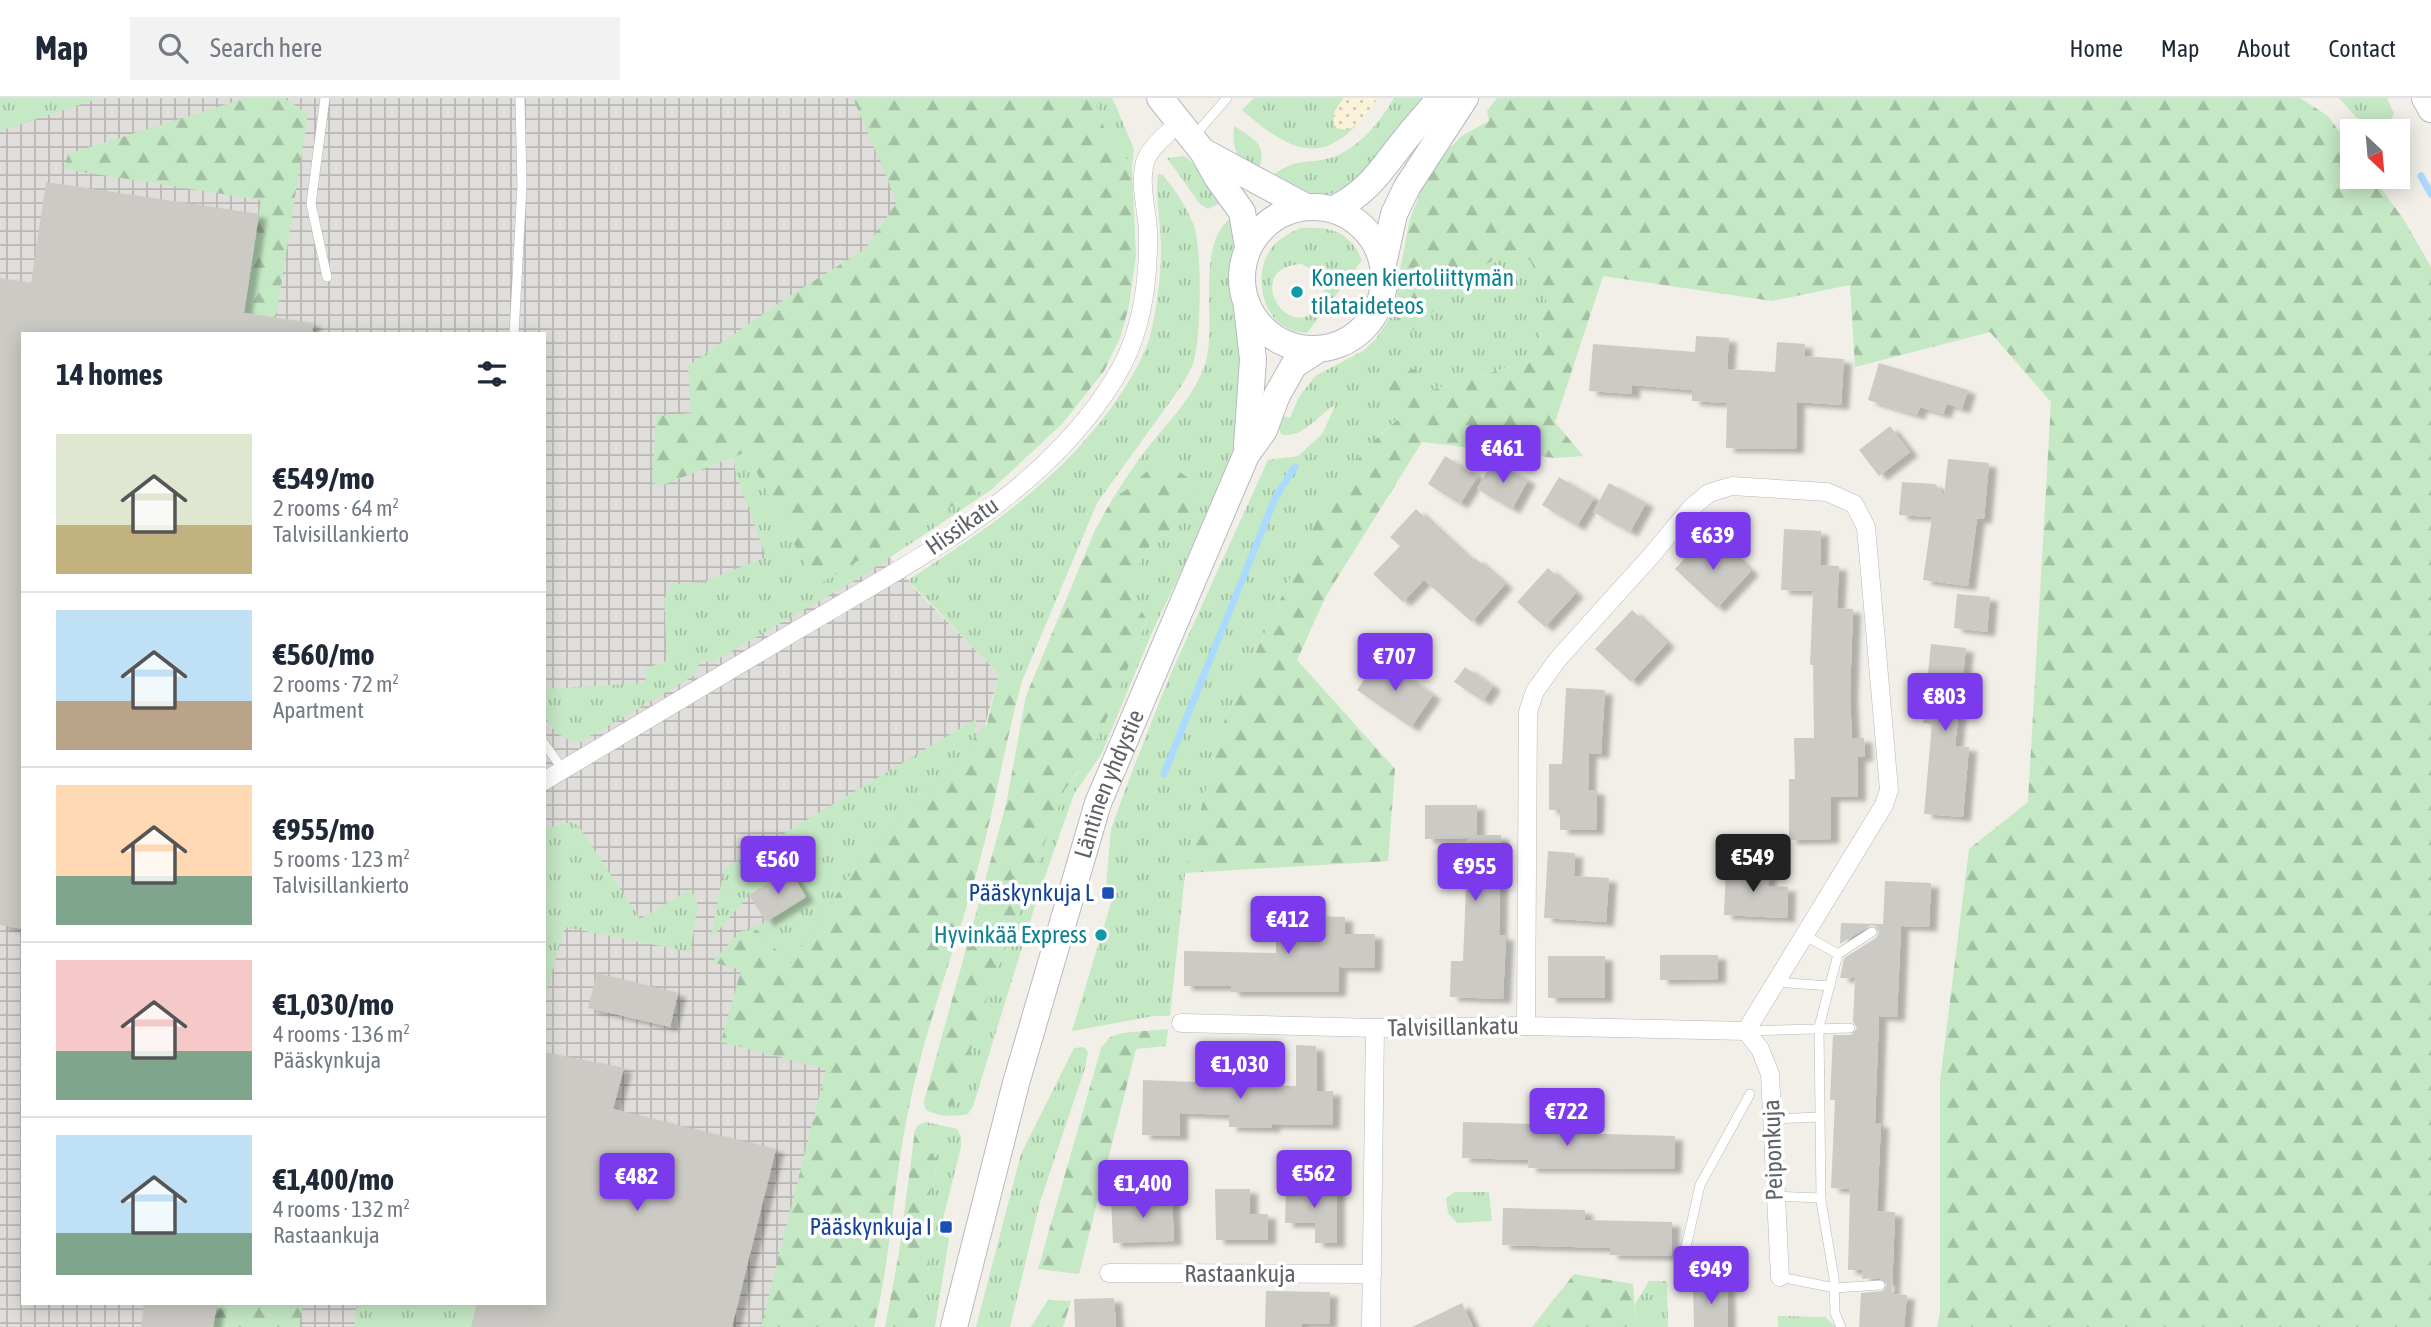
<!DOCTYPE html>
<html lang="en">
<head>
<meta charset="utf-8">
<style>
  body { margin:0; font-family:"Asap Condensed",sans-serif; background:#f2f2f3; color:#1f2937; height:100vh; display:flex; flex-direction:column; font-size:26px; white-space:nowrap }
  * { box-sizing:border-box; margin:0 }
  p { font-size:23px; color:#747a83 }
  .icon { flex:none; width:38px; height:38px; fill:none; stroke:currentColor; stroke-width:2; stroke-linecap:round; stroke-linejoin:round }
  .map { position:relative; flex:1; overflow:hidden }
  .panel { position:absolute; left:21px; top:234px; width:525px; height:973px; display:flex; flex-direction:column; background:#fff; border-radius:0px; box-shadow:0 4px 18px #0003 }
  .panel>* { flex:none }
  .needle { width:46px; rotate:154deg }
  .fabs { position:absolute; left:2340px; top:21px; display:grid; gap:14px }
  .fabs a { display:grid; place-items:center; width:70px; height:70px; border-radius:0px; background:#fff; box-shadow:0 4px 18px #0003; font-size:35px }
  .price { position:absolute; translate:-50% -60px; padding:0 16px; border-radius:7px; background:#7c3aed; color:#fff; font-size:23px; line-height:46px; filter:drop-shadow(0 2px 4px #0008) }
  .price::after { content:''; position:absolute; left:50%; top:42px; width:21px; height:16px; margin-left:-10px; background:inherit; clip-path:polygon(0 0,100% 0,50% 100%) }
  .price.current { background:#222; color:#fff }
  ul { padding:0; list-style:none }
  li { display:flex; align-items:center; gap:21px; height:175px; padding:0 35px }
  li+li { border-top:2px solid #e0e1e3 }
  li span { display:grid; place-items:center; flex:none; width:196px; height:140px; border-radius:0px; color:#555 }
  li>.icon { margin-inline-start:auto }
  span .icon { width:84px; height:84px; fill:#fffc; stroke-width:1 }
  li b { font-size:30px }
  h2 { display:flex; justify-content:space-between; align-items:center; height:84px; padding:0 35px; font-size:30px }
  header { display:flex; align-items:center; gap:42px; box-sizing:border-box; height:98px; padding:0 35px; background:#fff; border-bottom:2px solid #e0e1e3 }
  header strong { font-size:33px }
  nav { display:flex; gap:38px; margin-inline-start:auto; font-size:24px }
  .search { width:490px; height:63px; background:#f2f2f3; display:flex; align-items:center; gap:18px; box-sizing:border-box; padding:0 24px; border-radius:0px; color:#747a83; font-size:26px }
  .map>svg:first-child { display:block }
  .industrial { fill:url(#industrial-grid); fill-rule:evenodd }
  .grass { fill:url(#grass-tufts); fill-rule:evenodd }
  .forest { fill:url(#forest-firs) }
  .sand { fill:url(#sand-dots) }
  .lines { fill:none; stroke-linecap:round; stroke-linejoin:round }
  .stream { stroke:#aadaff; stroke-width:7 }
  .building { fill:#cccac5; filter:url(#shadow) }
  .lane-casing { stroke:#b5b8bc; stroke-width:10 }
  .street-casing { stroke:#b5b8bc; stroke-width:19 }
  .secondary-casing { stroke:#b6babf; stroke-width:28 }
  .lane { stroke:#fff; stroke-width:9 }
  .street { stroke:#fff; stroke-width:18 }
  .secondary { stroke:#fff; stroke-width:26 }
  .culture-dot { fill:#0f9aa8; stroke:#fff; stroke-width:2.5 }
  .transit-dot { fill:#1a4fb4; stroke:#fff; stroke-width:2.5 }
  .labels { text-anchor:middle; stroke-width:7; stroke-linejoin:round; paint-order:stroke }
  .culture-label { font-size:24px; fill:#0d838f; stroke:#fff; text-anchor:start }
  .street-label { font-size:24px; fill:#5f6368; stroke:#fff }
  .transit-label { font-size:24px; fill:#164399; stroke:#fff; text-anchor:end }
</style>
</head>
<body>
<header>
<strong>Map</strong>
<div class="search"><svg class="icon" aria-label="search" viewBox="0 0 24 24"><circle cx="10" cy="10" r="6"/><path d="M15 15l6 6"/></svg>Search here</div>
<nav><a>Home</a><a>Map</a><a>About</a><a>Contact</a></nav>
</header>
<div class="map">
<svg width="2431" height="1229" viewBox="0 0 2431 1229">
  <defs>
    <pattern id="industrial-grid" width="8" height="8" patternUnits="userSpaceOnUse" patternTransform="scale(1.75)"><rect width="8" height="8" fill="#e0deda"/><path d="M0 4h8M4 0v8" fill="none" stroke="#b9b8b5"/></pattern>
    <pattern id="grass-tufts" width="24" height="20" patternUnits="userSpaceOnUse" patternTransform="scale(1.75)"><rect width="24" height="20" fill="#c5e8c5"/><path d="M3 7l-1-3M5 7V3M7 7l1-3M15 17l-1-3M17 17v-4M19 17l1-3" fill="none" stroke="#a3c0a4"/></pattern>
    <pattern id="forest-firs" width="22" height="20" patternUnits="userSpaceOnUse" patternTransform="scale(1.75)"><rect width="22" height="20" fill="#c5e8c5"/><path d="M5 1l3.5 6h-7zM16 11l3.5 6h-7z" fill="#a3c0a4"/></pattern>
    <pattern id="sand-dots" width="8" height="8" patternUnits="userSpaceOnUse" patternTransform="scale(1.75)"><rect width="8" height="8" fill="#fbf3d9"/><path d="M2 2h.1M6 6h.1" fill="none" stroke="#cec8b4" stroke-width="1.8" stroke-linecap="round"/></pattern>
    <filter id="shadow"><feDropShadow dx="8" dy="4.5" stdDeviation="2" flood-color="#0004"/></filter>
  </defs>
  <rect width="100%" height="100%" fill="#f1efe8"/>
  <!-- industrial -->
  <path class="industrial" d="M0,0H1011L876,441L916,492L999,576L821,1229H0ZM23,236H544V1206H23Z"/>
  <!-- grass -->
  <g class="grass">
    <polygon points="0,0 100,0 0,33"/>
    <polygon points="1093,0 1112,0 1115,6 1134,51 1132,69 1104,29"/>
    <path d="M1254,0H1344L1334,14L1347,32L1359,25C1352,31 1345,39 1337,43C1302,65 1267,33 1242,12Z"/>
    <path d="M1394,0H1428L1349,89C1314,106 1303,95 1270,80C1296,57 1310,68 1336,58C1361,48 1381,22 1394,0Z"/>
    <polygon points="2339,0 2387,0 2394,16 2387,27 2376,33 2366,30"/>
    <path d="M1234,28C1254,41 1269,47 1258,73C1236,59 1232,55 1234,28Z"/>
    <polygon points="1184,58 1192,64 1223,104 1208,111 1200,106 1167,60"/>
    <path d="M1158,76L1163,77C1175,92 1187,109 1194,128C1202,151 1201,233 1195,258C1193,269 1187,278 1182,287L1097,405L1022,583L1014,578L999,576L908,482C987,431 1058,384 1114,306C1131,281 1148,255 1153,225C1158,201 1161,175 1161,150C1161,125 1155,101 1158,76Z"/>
    <path d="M1231,120L1236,140L1229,188L1240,239L1242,310L1234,351L1182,472L1153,532L1101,657L1074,696L1038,798L973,1008L968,1016C955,1019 937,1019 925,1011L924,1003L953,1007L991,889L1065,691L1078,675L1147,523L1130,495L1136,472L1152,444L1176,428L1147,373L1126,392L1113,400C1123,385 1132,370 1143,356C1165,326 1195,300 1206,263C1217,223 1195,147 1231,120Z"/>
    <path d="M1300,130C1331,129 1348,132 1362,162L1307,235C1299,234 1292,233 1285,229C1261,216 1255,176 1269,154C1276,142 1288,136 1300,130ZM1301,166C1319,173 1333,189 1319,208C1290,249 1240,170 1301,166Z"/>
    <path d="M1500,156L1530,162L1547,198L1536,261L1427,293L1366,350L1320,415L1222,628L1185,775L1170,918H1154L1072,933L1115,792L1106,788L1111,731L1127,687L1168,582L1268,362L1298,358L1322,336L1336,306C1321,315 1300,343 1281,336L1279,330L1283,318L1290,320L1299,299L1315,278L1363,253L1376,241L1395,211L1401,243L1452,195Z"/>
    <path d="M746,354L924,423L1003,381L991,392L859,480L713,564L700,563L695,577L581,644C564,644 548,631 544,614C543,607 544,598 544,591L645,585L646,570L667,563L664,501L672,486L703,484L766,459L736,376L733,359Z"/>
    <polygon points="976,621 975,638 970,651 859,763 790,866 757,832 741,833 766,824 805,799 790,772 749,797 710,842 724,771"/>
    <polygon points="570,724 578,727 640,821 691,791 698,807 690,854 565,829 544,902 544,731"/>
    <polygon points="1084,949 1088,954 1085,970 1040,1104 1010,1229 976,1229 1021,1056 1074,950"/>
    <polygon points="926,1024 957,1031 961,1039 961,1049 939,1137 949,1140 935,1229 915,1229 929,1178 928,1164 919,1145 938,1063 923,1049 915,1032 918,1027"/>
    <polygon points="1455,1094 1489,1094 1492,1123 1457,1125 1448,1115 1446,1100"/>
    <polygon points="1649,1183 1667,1183 1668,1229 1636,1229 1635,1206"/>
    <polygon points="357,1206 477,1206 471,1229 354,1229"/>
    <polygon points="1778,1218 1825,1219 1836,1229 1778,1229"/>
  </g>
  <!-- forest -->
  <g class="forest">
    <polygon points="246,0 284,0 308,16 276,220 244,215 261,102 64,71 68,56"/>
    <polygon points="853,0 1093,0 1104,29 1132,69 1136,158 1129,208 1120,240 1104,273 1063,325 1003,381 924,423 816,488 746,354 663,387 652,385 656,318 691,315 688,268 783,202 865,151 897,104"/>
    <polygon points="1497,0 2300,0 2328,18 2352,51 2352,79 2373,79 2404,122 2431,169 2431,1229 1937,1229 1940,1214 1940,983 1969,751 2028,704 2051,304 1990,234 1855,269 1850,187 1772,203 1603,178 1555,324 1583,358 1554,360 1422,344 1326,498 1297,562 1395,671 1388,763 1185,775 1222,628 1320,415 1366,350 1398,321 1384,277 1415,271 1428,293 1536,261 1547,198 1530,162 1500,156 1452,195 1401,244 1395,211 1400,172 1410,121 1424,85 1434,66 1463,37 1489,23 1487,13"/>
    <path d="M1160,366L1178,373L1199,387L1193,411L1176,428L1152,444L1136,472L1130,495L1147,522C1124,576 1102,647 1065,691L991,889L953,1008L924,1003L1006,707L1026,598L1095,432L1113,400L1126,392L1147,373Z"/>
    <path d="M999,576L1014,578L1022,583C1005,645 995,708 978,769C955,853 923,934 907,1019C893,1089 891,1160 874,1229H761L826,971L721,944L741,872L712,864L741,833L757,832L790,866L859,763L970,651L975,638L987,626Z"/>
    <polygon points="1168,931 1166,948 1136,951 1079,1176 1038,1171 1101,950 1110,939 1122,935"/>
    <polygon points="915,1032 923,1049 938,1062 919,1145 928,1164 929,1178 915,1229 885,1229 899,1155"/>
    <polygon points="1574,1176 1633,1186 1636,1229 1532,1229"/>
    <polygon points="1048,1202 1071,1203 1063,1229 1031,1229"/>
    <polygon points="217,1206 303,1206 299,1229 213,1229"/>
  </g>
  <!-- sand -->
  <path class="sand" d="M1344,0H1378L1359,25L1347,32L1336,30C1330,17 1336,11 1344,0Z"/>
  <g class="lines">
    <!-- stream -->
    <g class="stream">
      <polyline points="2421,78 2431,96"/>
      <polyline points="1164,676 1276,398 1295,369"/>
    </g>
  </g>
  <!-- building -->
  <g class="building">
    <polygon points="46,84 259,116 244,215 313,225 312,236 23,236 23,831 0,827 0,180 31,185"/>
    <polygon points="1696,238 1729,240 1727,271 1775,274 1777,244 1805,246 1804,258 1844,261 1841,307 1797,304 1796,351 1726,350 1727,305 1692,303 1692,292 1632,287 1632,296 1589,293 1593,246 1695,254"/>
    <polygon points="1879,265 1968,292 1962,311 1947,306 1943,316 1920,309 1917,317 1868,302"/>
    <polygon points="1890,328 1910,354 1879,378 1859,352"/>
    <polygon points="1445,358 1478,378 1460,406 1428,386"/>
    <polygon points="1948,361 1989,365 1984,421 1977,421 1968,488 1923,482 1932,419 1899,417 1902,384 1935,386 1944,397"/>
    <polygon points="1493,363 1528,382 1512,411 1477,391"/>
    <polygon points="1559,379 1594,400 1577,428 1542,407"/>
    <polygon points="1609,385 1646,405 1630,434 1593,414"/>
    <polygon points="1416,411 1472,463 1475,460 1505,486 1472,524 1424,482 1403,504 1373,476 1400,448 1390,439"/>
    <polygon points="1784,431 1821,433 1820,467 1839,468 1837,510 1853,511 1850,597 1852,640 1864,640 1865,659 1858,659 1858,699 1831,699 1831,741 1789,742 1789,681 1795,681 1794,640 1814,640 1813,567 1810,567 1813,493 1781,492"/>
    <polygon points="1719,443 1751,473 1717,510 1675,471 1698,446 1708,455"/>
    <polygon points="1548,470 1576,495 1545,529 1517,504"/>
    <polygon points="1957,496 1990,499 1987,534 1954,530"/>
    <polygon points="1632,512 1667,545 1631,584 1595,551"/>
    <polygon points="1931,546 1966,550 1955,648 1969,649 1963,719 1924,716 1932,626 1923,625"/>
    <polygon points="1379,560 1433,597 1411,629 1357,592"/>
    <polygon points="1465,569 1493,588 1483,603 1454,584"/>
    <polygon points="1566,590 1605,592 1601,656 1589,655 1588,692 1597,692 1596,732 1560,732 1560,712 1549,712 1549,666 1562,666"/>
    <polygon points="1425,707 1477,707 1477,737 1501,737 1499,837 1506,838 1503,901 1450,899 1451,863 1463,863 1468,740 1425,741"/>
    <polygon points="1548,753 1575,755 1574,778 1609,780 1606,824 1544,820"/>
    <polygon points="1726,767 1769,770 1768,788 1788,789 1787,820 1724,817"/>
    <polygon points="790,772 806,799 766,824 749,797"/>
    <polygon points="1885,783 1931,785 1929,829 1901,828 1897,919 1879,918 1875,1025 1881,1025 1877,1113 1895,1114 1892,1196 1907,1197 1904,1229 1859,1229 1861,1195 1883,1193 1887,1186 1880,1180 1862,1181 1863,1172 1848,1172 1850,1091 1831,1090 1835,1002 1830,1002 1833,937 1851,937 1857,930 1853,924 1855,880 1840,880 1844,860 1876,840 1879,834 1876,828 1871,827 1840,846 1841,825 1883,826"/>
    <polygon points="1284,799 1317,799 1317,818 1345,819 1345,836 1375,836 1374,870 1339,869 1338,894 1231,894 1231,888 1184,888 1184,853 1276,855 1276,835 1284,835"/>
    <polygon points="1660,857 1718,857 1718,881 1660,882"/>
    <rect x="1548" y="858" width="57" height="42"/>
    <polygon points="597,875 678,895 670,929 588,910"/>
    <polygon points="1296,947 1316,948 1317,993 1333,993 1332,1027 1272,1026 1272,1030 1229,1029 1229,1017 1180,1015 1180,1038 1142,1037 1143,982 1296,988"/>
    <polygon points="544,954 624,970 613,1011 776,1051 732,1229 471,1229 477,1206 544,1206"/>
    <polygon points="1463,1024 1534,1026 1533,1034 1675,1038 1674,1071 1528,1070 1529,1062 1462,1060"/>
    <polygon points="1286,1089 1337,1089 1337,1145 1315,1145 1315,1125 1285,1125"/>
    <polygon points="1215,1091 1250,1091 1250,1116 1268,1116 1268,1142 1216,1142"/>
    <polygon points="1172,1098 1174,1143 1113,1145 1111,1101"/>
    <polygon points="1503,1110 1585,1112 1585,1122 1672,1124 1672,1158 1610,1157 1610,1150 1502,1147"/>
    <polygon points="1693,1188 1727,1188 1728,1229 1694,1229"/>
    <polygon points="1266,1193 1330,1194 1329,1226 1302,1225 1302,1229 1265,1229"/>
    <polygon points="1114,1200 1116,1229 1075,1229 1074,1201"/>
    <polygon points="1462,1205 1473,1229 1412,1229"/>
    <polygon points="144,1206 217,1206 213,1229 141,1229"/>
  </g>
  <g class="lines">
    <!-- lane casing -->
    <g class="lane-casing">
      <g id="lane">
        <polyline points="325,0 311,106 327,179"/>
        <polyline points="1194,38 1227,0"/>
        <polyline points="514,236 522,88 520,0"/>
        <polyline points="544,645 563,672"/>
        <polyline points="1804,837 1838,856"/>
        <polyline points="1775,884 1830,888"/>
        <polyline points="1747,933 1850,930"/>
        <polyline points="1772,1021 1820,1019"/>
        <polyline points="1775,1098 1821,1100"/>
        <polyline points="1681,1172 1700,1087 1750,996"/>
        <polyline points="1780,1179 1835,1190 1880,1187"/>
        <polyline points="1841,1229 1835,1215 1834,1180 1821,1103 1819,929 1838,856 1872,834"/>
      </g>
    </g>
    <!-- street casing -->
    <g class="street-casing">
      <g id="street">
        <path d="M544,683C629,632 714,582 799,531C913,463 1044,397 1115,280C1142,237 1149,183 1148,133C1147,112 1140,90 1144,69C1146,51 1167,37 1179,24"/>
        <polyline points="1181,925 1375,930 1526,928 1746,933"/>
        <polyline points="1526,928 1528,614 1535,593 1558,561 1651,458 1691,410 1709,395 1732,388 1827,394 1854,406 1866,429 1889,692 1884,707 1746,933"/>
        <polyline points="1746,933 1760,951 1770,976 1780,1179"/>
        <polyline points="1109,1175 1372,1176"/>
        <polyline points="1371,1229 1375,930"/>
      </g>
    </g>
    <!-- secondary casing -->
    <g class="secondary-casing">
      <g id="secondary">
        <polyline points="1160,0 1203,54 1217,79 1242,114 1248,149"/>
        <polyline points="2425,0 2431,11"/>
        <polyline points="1204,54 1304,108"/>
        <circle cx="1313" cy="180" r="71"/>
        <path d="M1334,111C1371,93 1383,68 1408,38C1418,25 1430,13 1440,0"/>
        <polyline points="1383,166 1394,116 1407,89 1465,0"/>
        <polyline points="1247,348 1253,261 1247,209"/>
        <path id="s1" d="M954,1229L1016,985L1098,705L1246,357L1264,332L1277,297L1294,267L1317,252"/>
      </g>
    </g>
    <!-- lane -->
    <use href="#lane" class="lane"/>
    <!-- street -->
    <use href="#street" class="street"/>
    <!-- secondary -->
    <use href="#secondary" class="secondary"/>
  </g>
  <!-- markers -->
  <g class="culture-dot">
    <circle cx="1297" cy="194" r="7"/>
    <circle cx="1101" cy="837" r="7"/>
  </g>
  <g class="transit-dot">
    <rect x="1101" y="788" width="14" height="14" rx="3.5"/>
    <rect x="939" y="1122" width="14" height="14" rx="3.5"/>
  </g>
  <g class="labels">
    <!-- culture labels -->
    <g class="culture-label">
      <text x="1311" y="188">Koneen kiertoliittymän<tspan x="1311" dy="28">tilataideteos</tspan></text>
      <text x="1087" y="845" text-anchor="end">Hyvinkää Express</text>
    </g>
    <!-- street labels -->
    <g class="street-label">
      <text transform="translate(962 428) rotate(-35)" y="8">Hissikatu</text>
      <text dy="8" stroke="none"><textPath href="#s1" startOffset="565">Läntinen yhdystie</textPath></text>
      <text transform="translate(1453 929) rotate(-1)" y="8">Talvisillankatu</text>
      <text transform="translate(1773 1052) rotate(-92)" y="8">Peiponkuja</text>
      <text x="1240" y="1184">Rastaankuja</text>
    </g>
    <!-- transit labels -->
    <g class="transit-label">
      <text x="1094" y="803">Pääskynkuja L</text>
      <text x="932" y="1137">Pääskynkuja I</text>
    </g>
  </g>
</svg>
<div class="fabs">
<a><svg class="needle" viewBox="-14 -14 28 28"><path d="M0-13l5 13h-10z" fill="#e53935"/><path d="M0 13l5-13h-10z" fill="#747a83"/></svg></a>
</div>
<b class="price" style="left:1503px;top:387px">€461</b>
<b class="price" style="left:1713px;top:474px">€639</b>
<b class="price" style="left:1395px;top:595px">€707</b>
<b class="price" style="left:1945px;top:635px">€803</b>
<b class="price current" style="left:1753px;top:796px">€549</b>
<b class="price" style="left:778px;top:798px">€560</b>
<b class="price" style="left:1475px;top:805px">€955</b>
<b class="price" style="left:1288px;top:858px">€412</b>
<b class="price" style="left:1240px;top:1003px">€1,030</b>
<b class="price" style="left:1567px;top:1050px">€722</b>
<b class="price" style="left:1314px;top:1112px">€562</b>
<b class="price" style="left:637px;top:1115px">€482</b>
<b class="price" style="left:1143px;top:1122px">€1,400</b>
<b class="price" style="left:1711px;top:1208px">€949</b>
<section class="panel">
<h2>14 homes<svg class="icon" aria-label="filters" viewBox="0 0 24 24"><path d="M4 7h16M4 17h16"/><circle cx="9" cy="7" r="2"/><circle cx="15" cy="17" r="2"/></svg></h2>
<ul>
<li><span style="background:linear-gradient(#dfe7d0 65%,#c2b280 0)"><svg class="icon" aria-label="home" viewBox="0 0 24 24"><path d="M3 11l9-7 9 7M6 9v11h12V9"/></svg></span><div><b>€549/mo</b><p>2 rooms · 64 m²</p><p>Talvisillankierto</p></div></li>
<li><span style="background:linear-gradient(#bfe0f5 65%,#b9a48a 0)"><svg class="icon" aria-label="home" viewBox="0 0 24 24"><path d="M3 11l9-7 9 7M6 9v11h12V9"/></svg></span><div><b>€560/mo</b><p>2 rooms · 72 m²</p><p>Apartment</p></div></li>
<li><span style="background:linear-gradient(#ffd9b3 65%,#7fa58c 0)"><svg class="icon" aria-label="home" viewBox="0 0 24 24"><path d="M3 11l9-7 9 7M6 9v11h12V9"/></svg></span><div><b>€955/mo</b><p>5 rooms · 123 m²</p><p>Talvisillankierto</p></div></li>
<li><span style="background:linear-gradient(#f6c9c9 65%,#7fa58c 0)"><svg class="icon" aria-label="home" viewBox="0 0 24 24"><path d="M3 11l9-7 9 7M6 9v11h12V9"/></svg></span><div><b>€1,030/mo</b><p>4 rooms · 136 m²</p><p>Pääskynkuja</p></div></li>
<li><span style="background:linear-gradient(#bfe0f5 70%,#7fa58c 0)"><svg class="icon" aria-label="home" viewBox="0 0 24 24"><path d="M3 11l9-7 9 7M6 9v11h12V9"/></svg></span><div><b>€1,400/mo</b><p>4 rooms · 132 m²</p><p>Rastaankuja</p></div></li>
</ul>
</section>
</div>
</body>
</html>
